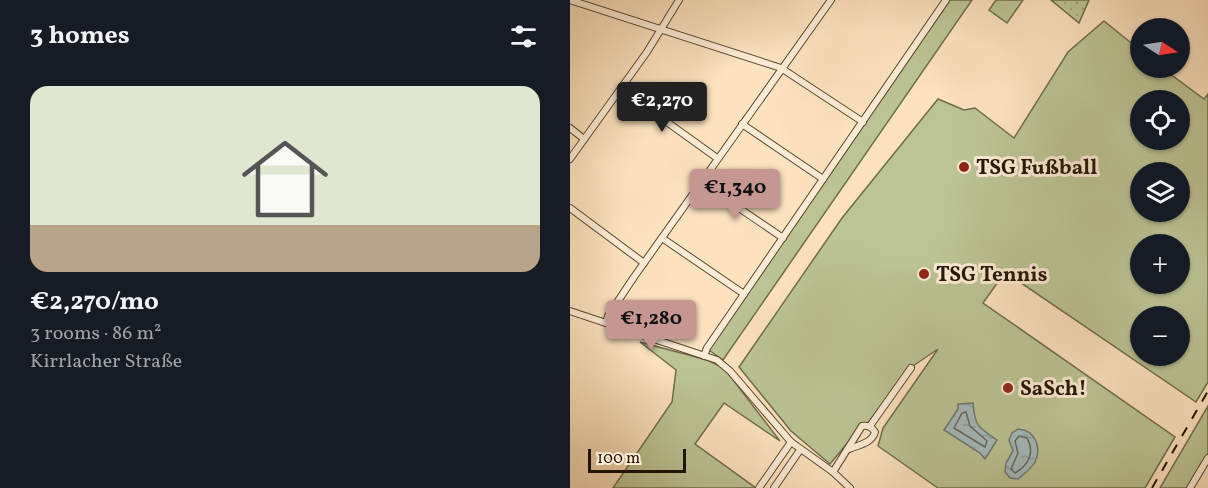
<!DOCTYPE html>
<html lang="en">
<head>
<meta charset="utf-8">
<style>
  body { margin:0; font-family:Vollkorn,serif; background:#20242c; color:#f1f3f6; height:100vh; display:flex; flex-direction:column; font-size:22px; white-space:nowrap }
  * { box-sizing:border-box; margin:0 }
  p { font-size:20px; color:#9ea1a6 }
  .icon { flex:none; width:33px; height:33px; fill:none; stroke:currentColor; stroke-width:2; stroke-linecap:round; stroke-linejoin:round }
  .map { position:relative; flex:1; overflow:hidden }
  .details { display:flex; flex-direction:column; background:#171b24; width:570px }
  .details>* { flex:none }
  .needle { width:39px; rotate:102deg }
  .tools { position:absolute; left:560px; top:18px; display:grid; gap:12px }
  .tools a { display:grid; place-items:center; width:60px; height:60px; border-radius:50%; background:#171b24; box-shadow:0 2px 4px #0004; font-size:30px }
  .scale { position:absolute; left:18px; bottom:15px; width:98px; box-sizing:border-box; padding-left:6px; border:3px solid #231403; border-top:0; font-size:16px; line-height:21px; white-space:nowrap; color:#231403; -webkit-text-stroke:4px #fdecd5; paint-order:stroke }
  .price { position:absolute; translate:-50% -51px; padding:0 14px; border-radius:6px; background:#c59692; color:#111; font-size:20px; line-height:39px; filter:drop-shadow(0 2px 3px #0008) }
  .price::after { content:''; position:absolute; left:50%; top:36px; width:18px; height:14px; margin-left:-9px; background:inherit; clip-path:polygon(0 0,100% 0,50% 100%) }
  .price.current { background:#222; color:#fff }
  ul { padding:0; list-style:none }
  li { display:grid; align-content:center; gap:12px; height:318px; padding:0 30px }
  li+li { border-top:2px solid #363941 }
  li span { display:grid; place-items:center; height:186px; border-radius:18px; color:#555 }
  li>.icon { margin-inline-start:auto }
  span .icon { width:108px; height:108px; fill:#fffc; stroke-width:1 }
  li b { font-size:26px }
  h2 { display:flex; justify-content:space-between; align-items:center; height:72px; padding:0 30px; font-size:26px }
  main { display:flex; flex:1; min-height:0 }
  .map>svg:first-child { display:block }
  .green { fill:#bcc495; stroke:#706c4c; stroke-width:1.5; fill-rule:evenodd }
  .garden { fill:url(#garden-dots); stroke:#706c4c; stroke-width:1.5 }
  .water { fill:url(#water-ripples); stroke:#707873; stroke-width:1.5 }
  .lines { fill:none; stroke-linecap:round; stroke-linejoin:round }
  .shore { stroke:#646860; stroke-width:1.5 }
  .street-casing { stroke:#594832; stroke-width:8 }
  .street { stroke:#fdecd5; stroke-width:6 }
  .rail { stroke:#231403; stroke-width:2; stroke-dasharray:10 10; stroke-linecap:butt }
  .poi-dot { fill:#8f2418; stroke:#fdecd5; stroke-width:2 }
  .labels { text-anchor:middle; stroke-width:6; stroke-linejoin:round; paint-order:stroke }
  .poi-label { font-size:21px; font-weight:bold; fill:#231403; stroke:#fdecd5; text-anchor:start }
</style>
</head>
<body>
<main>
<section class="details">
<h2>3 homes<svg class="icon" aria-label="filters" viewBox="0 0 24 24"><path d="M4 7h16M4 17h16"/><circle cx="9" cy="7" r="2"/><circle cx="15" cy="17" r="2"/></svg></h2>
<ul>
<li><span style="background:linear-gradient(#dfe7d0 75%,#b9a48a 0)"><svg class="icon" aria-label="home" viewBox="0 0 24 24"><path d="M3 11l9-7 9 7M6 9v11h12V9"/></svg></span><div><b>€2,270/mo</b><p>3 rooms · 86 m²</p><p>Kirrlacher Straße</p></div></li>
</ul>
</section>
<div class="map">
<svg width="638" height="488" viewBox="0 0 638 488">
  <defs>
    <pattern id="garden-dots" width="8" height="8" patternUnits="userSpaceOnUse" patternTransform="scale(1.5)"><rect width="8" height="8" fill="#bcc495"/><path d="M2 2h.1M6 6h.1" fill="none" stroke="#a1a87f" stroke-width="1.8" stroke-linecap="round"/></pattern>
    <pattern id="water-ripples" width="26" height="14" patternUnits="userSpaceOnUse" patternTransform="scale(1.5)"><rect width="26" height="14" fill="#a4bbbd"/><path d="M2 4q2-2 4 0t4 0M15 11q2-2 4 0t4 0" fill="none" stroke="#8da0a1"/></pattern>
  </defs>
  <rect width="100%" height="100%" fill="#fce2bf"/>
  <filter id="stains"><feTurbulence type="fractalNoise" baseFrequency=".00333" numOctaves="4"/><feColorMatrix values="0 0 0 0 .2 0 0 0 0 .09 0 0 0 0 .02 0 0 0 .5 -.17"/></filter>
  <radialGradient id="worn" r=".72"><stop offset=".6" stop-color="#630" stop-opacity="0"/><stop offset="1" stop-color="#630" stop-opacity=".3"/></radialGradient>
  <!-- green -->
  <g class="green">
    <polygon points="380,0 402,0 153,360 139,350"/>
    <polygon points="426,0 453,0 437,23 419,10"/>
    <path d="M534,21L570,50V68H592L634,99L638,94V382L626,402L435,272L413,303L605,437L575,488H368L308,446L313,428L368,349L337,370L298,423L280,440L260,464L221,431L169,367L272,218L368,99L394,110L405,108L444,138L498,52ZM570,100H609V140H570ZM570,172H609V212H570ZM570,244H609V284H570ZM570,316H609V356H570Z"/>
    <polygon points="70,342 137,360 154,368 210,441 154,403 125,444 186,488 43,488 102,402 106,370"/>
    <polygon points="638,406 638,453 617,488 590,488"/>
  </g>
  <!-- garden -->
  <polygon class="garden" points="481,0 519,0 509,23"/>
  <!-- water -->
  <g class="water">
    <path d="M403,403C405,427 408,427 427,440L415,459L410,453L374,430L388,409V404Z"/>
    <path d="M448,429C465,430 472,447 465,462C461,469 454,474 448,479L440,478L435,472L436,463L443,451L439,440L442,433Z"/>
  </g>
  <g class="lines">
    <!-- shore -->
    <g class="shore">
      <polygon points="396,412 400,426 417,441 415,447 384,428 392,413"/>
      <path d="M449,436L457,438C465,452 459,465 445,473L441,469L448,453L445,441Z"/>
    </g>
    <!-- street casing -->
    <g class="street-casing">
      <g id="street">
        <polyline points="0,0 211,68 293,122"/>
        <polyline points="51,89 147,158"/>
        <polyline points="172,124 253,179"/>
        <polyline points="0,128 14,139"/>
        <polyline points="0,159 77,52 109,0"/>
        <polyline points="131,182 213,238"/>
        <polyline points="0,208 74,263"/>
        <polyline points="92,238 174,294"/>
        <polyline points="0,311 147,360 160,371 221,442 263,472 280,488"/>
        <polyline points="36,323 38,316 64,277 261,0"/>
        <polyline points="134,356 137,348 376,0"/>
        <polyline points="300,426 341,368"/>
        <path d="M263,472L292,426C298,425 302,427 305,432C302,443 289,445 279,449"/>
        <polyline points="189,488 221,442"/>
        <polyline points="204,488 230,450"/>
        <polyline points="620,488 638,458"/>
      </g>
    </g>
    <!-- street -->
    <use href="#street" class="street"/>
    <!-- rail -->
    <polyline class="rail" points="582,488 638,391"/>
  </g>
  <!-- markers -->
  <g class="poi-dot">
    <circle cx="394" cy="167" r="6"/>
    <circle cx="354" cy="274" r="6"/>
    <circle cx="438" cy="388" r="6"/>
  </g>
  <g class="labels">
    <!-- poi labels -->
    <g class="poi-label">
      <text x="406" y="174">TSG Fußball</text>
      <text x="366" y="281">TSG Tennis</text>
      <text x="450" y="395">SaSch!</text>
    </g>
  </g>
  <rect width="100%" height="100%" filter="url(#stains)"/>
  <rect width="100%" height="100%" fill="url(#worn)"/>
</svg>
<div class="tools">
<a><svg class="needle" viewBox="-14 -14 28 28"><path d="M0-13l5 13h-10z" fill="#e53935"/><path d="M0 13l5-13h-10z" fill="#9ea1a6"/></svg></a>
<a><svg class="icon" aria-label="locate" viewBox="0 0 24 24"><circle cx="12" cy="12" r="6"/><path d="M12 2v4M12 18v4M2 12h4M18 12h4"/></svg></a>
<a><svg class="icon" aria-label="layers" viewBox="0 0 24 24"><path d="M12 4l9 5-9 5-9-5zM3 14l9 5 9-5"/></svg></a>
<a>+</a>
<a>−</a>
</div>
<div class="scale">100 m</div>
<b class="price current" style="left:92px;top:133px">€2,270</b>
<b class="price" style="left:165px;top:220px">€1,340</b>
<b class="price" style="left:81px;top:351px">€1,280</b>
</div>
</main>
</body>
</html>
